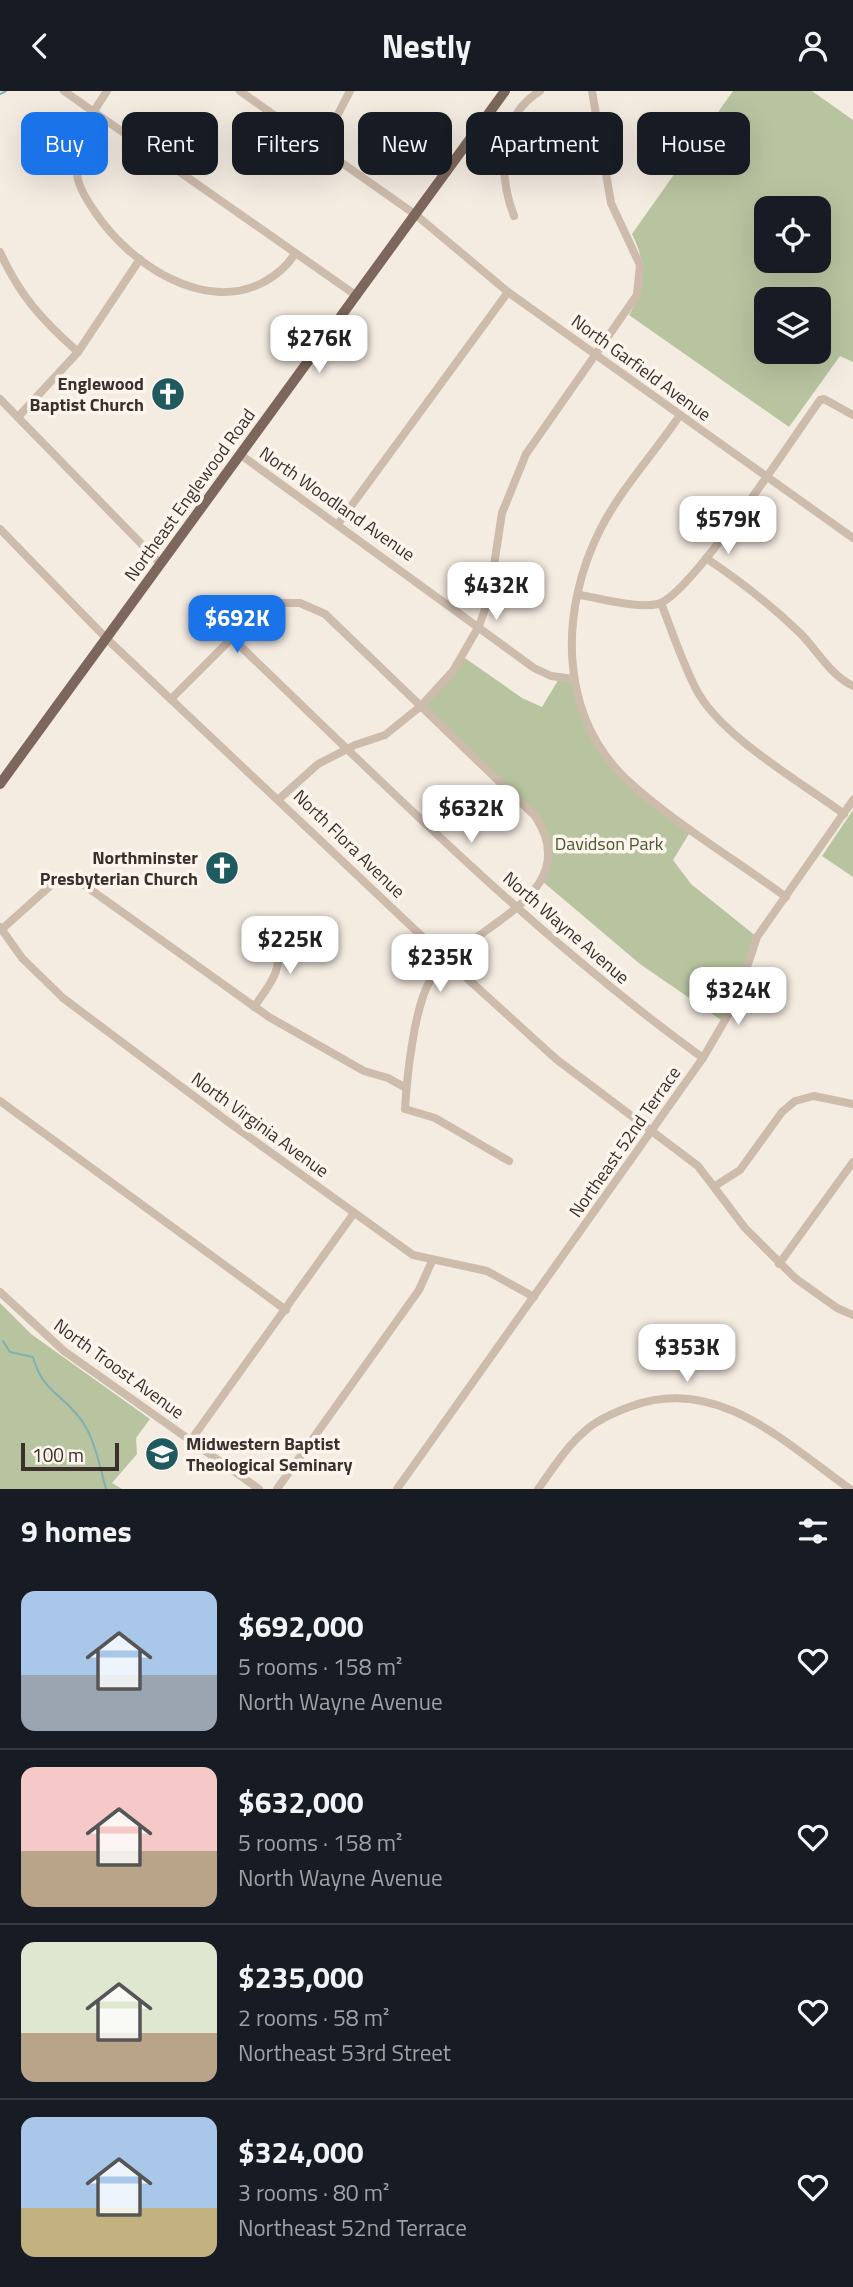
<!DOCTYPE html>
<html lang="en">
<head>
<meta charset="utf-8">
<style>
  body { margin:0; font-family:"Titillium Web",sans-serif; background:#20242c; color:#f1f3f6; height:100vh; display:flex; flex-direction:column; font-size:26px; white-space:nowrap }
  * { box-sizing:border-box; margin:0 }
  p { font-size:23px; color:#9ea1a6 }
  .icon { flex:none; width:38px; height:38px; fill:none; stroke:currentColor; stroke-width:2; stroke-linecap:round; stroke-linejoin:round }
  .map { position:relative; height:1398px; overflow:hidden }
  .panel { display:flex; flex-direction:column; background:#171b24; flex:1 }
  .panel>* { flex:none }
  .guide { position:absolute; left:21px; top:21px; width:812px; height:63px; display:flex; gap:14px }
  .fabs { position:absolute; left:754px; top:105px; display:grid; gap:14px }
  .fabs a { display:grid; place-items:center; width:77px; height:77px; border-radius:14px; background:#171b24; box-shadow:0 7px 28px #0002; font-size:35px }
  .scale { position:absolute; left:21px; bottom:18px; width:98px; box-sizing:border-box; padding-left:7px; border:4px solid #3b302b; border-top:0; font-size:19px; line-height:24px; white-space:nowrap; color:#3b302b; -webkit-text-stroke:5px #fbf5ee; paint-order:stroke }
  .price { position:absolute; translate:-50% -60px; padding:0 16px; border-radius:14px; background:#fff; color:#222; font-size:23px; line-height:46px; filter:drop-shadow(0 2px 4px #0008) }
  .price::after { content:''; position:absolute; left:50%; top:42px; width:21px; height:16px; margin-left:-10px; background:inherit; clip-path:polygon(0 0,100% 0,50% 100%) }
  .price.current { background:#1a73e8; color:#fff }
  ul { padding:0; list-style:none }
  li { display:flex; align-items:center; gap:21px; height:175px; padding:0 21px }
  li+li { border-top:2px solid #363941 }
  li span { display:grid; place-items:center; flex:none; width:196px; height:140px; border-radius:14px; color:#555 }
  li>.icon { margin-inline-start:auto }
  span .icon { width:84px; height:84px; fill:#fffc; stroke-width:1 }
  li b { font-size:30px }
  h2 { display:flex; justify-content:space-between; align-items:center; height:84px; padding:0 21px; font-size:30px }
  .tag { padding:0 24px; border-radius:14px; background:#171b24; box-shadow:0 7px 28px #0002; font-size:24px; line-height:63px }
  .tag.current { background:#1a73e8; color:#fff }
  header { display:flex; justify-content:space-between; align-items:center; height:91px; padding:0 21px; background:#171b24; font-size:32px; font-weight:700 }
  .map>svg:first-child { display:block }
  .green { fill:#b8c4a0; fill-rule:evenodd }
  .lines { fill:none; stroke-linecap:round; stroke-linejoin:round }
  .stream { stroke:#7fb0b2; stroke-width:2 }
  .minor { stroke:#cdbbac; stroke-width:8 }
  .major { stroke:#7d675c; stroke-width:10 }
  .labels { text-anchor:middle; stroke-width:7; stroke-linejoin:round; paint-order:stroke }
  .street-label { font-size:18px; fill:#3b302b; stroke:#fbf5ee }
  .poi-label { font-size:18px; font-weight:bold; fill:#3b302b; stroke:#fbf5ee; text-anchor:end }
  .park-label { font-size:18px; fill:#4a5a2e; stroke:#fbf5ee }
</style>
</head>
<body>
<header><svg class="icon" aria-label="back" viewBox="0 0 24 24"><path d="M15 5l-7 7 7 7"/></svg>Nestly<svg class="icon" aria-label="person" viewBox="0 0 24 24"><circle cx="12" cy="8" r="4"/><path d="M4 21q1-7 8-7t8 7"/></svg></header>
<div class="map">
<svg width="853" height="1398" viewBox="0 0 853 1398">
  <rect width="100%" height="100%" fill="#f4ebe1"/>
  <!-- green -->
  <g class="green">
    <path d="M733,0H812L853,29V271L840,265L789,336L629,224C646,196 647,173 632,143ZM766,117H819V170H766ZM766,208H819V261H766Z"/>
    <polygon points="462,565 522,607 542,616 560,586 574,588 591,642 626,687 692,738 673,769 691,793 757,846 724,931 640,873 542,790 547,773 543,740 523,713 421,615"/>
    <polygon points="853,719 853,786 822,765"/>
    <polygon points="0,1212 31,1243 150,1328 136,1347 137,1363 112,1392 122,1398 0,1398"/>
  </g>
  <g class="lines">
    <!-- stream -->
    <g class="stream">
      <polyline points="0,3 6,0"/>
      <path d="M3,1250L10,1261L33,1266C42,1299 60,1302 79,1326C94,1344 100,1376 106,1398"/>
    </g>
    <!-- minor -->
    <g class="minor">
      <polyline points="64,0 357,205"/>
      <path d="M107,0C90,25 74,51 77,83C78,96 88,111 95,121C129,172 203,223 264,191C276,184 288,175 295,162"/>
      <polyline points="240,0 416,124 508,201 853,447"/>
      <polyline points="316,52 336,27 350,0"/>
      <path d="M514,125C498,83 498,25 540,0"/>
      <path d="M0,161C19,204 43,230 78,261"/>
      <polyline points="0,308 161,473"/>
      <path d="M680,324C655,361 621,398 601,437C559,519 558,623 627,689C671,730 736,769 786,806"/>
      <polyline points="18,326 78,261 140,168"/>
      <polyline points="241,364 534,577 551,585 574,588"/>
      <polyline points="338,433 508,201"/>
      <polyline points="0,438 107,548 447,869 556,968 698,1075 745,1137 795,1187 837,1217 853,1224"/>
      <path d="M706,467C740,490 771,514 800,542C818,560 830,584 853,595"/>
      <path d="M579,504C600,507 638,518 658,513C690,505 795,344 820,309L824,308L853,324"/>
      <path d="M661,512C672,540 682,571 696,598C720,645 801,691 844,723"/>
      <path d="M233,548C384,693 533,844 703,967"/>
      <path d="M171,608L261,518L277,512H300L325,523L535,725C589,806 464,836 431,888C414,915 407,986 405,1018L435,1027L509,1070"/>
      <polyline points="279,708 318,673 355,654 385,644 421,615 453,580 479,535 489,507 502,422 526,363 637,204 640,174 611,112 592,0"/>
      <polyline points="0,836 22,867 63,907 227,1030 413,1164 487,1180 534,1206"/>
      <polyline points="2,838 59,787 80,791 269,926 364,980 388,987 406,997"/>
      <path d="M254,916C271,892 286,876 274,846"/>
      <polyline points="0,1010 286,1219"/>
      <polyline points="715,1095 740,1079 782,1021 795,1010 814,1005 853,1013"/>
      <polyline points="779,1173 853,1071"/>
      <polyline points="0,1201 64,1260 259,1398"/>
      <polyline points="191,1349 354,1122"/>
      <polyline points="277,1398 419,1199 432,1170"/>
      <polyline points="397,1398 703,967 735,912 757,846 853,709"/>
      <path d="M538,1398C552,1379 566,1356 585,1340C598,1328 615,1321 632,1315C718,1284 785,1352 850,1398"/>
    </g>
    <!-- major -->
    <polyline class="major" points="0,693 505,0"/>
  </g>
  <!-- icons -->
  <defs>
    <g id="church-disc" transform="scale(1.75)"><circle r="9.5" fill="#1f5a5e" stroke="#fbf5ee"/><path d="M-1.2-6h2.4v3.5h3.3v2.4h-3.3V6h-2.4V-.1h-3.3v-2.4h3.3Z" fill="#fff"/></g>
    <g id="university-disc" transform="scale(1.75)"><circle r="9.5" fill="#1f5a5e" stroke="#fbf5ee"/><path d="M0-5L7-2L0 1L-7-2ZM-4 1L0 2.5L4 1V4Q0 6-4 4Z" fill="#fff"/></g>
  </defs>
  <g fill-rule="evenodd">
    <use href="#church-disc" x="168" y="303"/>
    <use href="#church-disc" x="222" y="777"/>
    <use href="#university-disc" x="162" y="1363"/>
  </g>
  <g class="labels">
    <!-- street labels -->
    <g class="street-label">
      <text transform="translate(641 277) rotate(36)" y="6">North Garfield Avenue</text>
      <text transform="translate(190 404) rotate(-54)" y="6">Northeast Englewood Road</text>
      <text transform="translate(337 413) rotate(35)" y="6">North Woodland Avenue</text>
      <text transform="translate(349 753) rotate(44)" y="6">North Flora Avenue</text>
      <text transform="translate(566 837) rotate(41)" y="6">North Wayne Avenue</text>
      <text transform="translate(260 1034) rotate(36)" y="6">North Virginia Avenue</text>
      <text transform="translate(625 1051) rotate(-55)" y="6">Northeast 52nd Terrace</text>
      <text transform="translate(119 1278) rotate(36)" y="6">North Troost Avenue</text>
    </g>
    <!-- poi labels -->
    <g class="poi-label">
      <text x="144" y="299">Englewood<tspan x="144" dy="21">Baptist Church</tspan></text>
      <text x="198" y="773">Northminster<tspan x="198" dy="21">Presbyterian Church</tspan></text>
      <text x="186" y="1359" text-anchor="start">Midwestern Baptist<tspan x="186" dy="21">Theological Seminary</tspan></text>
    </g>
    <!-- park labels -->
    <g class="park-label">
      <text x="609" y="759">Davidson Park</text>
    </g>
  </g>
</svg>
<div class="fabs">
<a><svg class="icon" aria-label="locate" viewBox="0 0 24 24"><circle cx="12" cy="12" r="6"/><path d="M12 2v4M12 18v4M2 12h4M18 12h4"/></svg></a>
<a><svg class="icon" aria-label="layers" viewBox="0 0 24 24"><path d="M12 4l9 5-9 5-9-5zM3 14l9 5 9-5"/></svg></a>
</div>
<div class="scale">100 m</div>
<b class="price" style="left:319px;top:284px">$276K</b>
<b class="price" style="left:728px;top:465px">$579K</b>
<b class="price" style="left:496px;top:531px">$432K</b>
<b class="price current" style="left:237px;top:564px">$692K</b>
<b class="price" style="left:471px;top:754px">$632K</b>
<b class="price" style="left:290px;top:885px">$225K</b>
<b class="price" style="left:440px;top:903px">$235K</b>
<b class="price" style="left:738px;top:936px">$324K</b>
<b class="price" style="left:687px;top:1293px">$353K</b>
<div class="guide">
<a class="tag current">Buy</a>
<a class="tag">Rent</a>
<a class="tag">Filters</a>
<a class="tag">New</a>
<a class="tag">Apartment</a>
<a class="tag">House</a>
</div>
</div>
<section class="panel">
<h2>9 homes<svg class="icon" aria-label="filters" viewBox="0 0 24 24"><path d="M4 7h16M4 17h16"/><circle cx="9" cy="7" r="2"/><circle cx="15" cy="17" r="2"/></svg></h2>
<ul>
<li><span style="background:linear-gradient(#a9c7e8 60%,#9aa5b1 0)"><svg class="icon" aria-label="home" viewBox="0 0 24 24"><path d="M3 11l9-7 9 7M6 9v11h12V9"/></svg></span><div><b>$692,000</b><p>5 rooms · 158 m²</p><p>North Wayne Avenue</p></div><svg class="icon" aria-label="heart" viewBox="0 0 24 24"><path d="M12 20l-8-8c-3-5 5-10 8-4 3-6 11-1 8 4z"/></svg></li>
<li><span style="background:linear-gradient(#f6c9c9 60%,#b9a48a 0)"><svg class="icon" aria-label="home" viewBox="0 0 24 24"><path d="M3 11l9-7 9 7M6 9v11h12V9"/></svg></span><div><b>$632,000</b><p>5 rooms · 158 m²</p><p>North Wayne Avenue</p></div><svg class="icon" aria-label="heart" viewBox="0 0 24 24"><path d="M12 20l-8-8c-3-5 5-10 8-4 3-6 11-1 8 4z"/></svg></li>
<li><span style="background:linear-gradient(#dfe7d0 65%,#b9a48a 0)"><svg class="icon" aria-label="home" viewBox="0 0 24 24"><path d="M3 11l9-7 9 7M6 9v11h12V9"/></svg></span><div><b>$235,000</b><p>2 rooms · 58 m²</p><p>Northeast 53rd Street</p></div><svg class="icon" aria-label="heart" viewBox="0 0 24 24"><path d="M12 20l-8-8c-3-5 5-10 8-4 3-6 11-1 8 4z"/></svg></li>
<li><span style="background:linear-gradient(#a9c7e8 65%,#c2b280 0)"><svg class="icon" aria-label="home" viewBox="0 0 24 24"><path d="M3 11l9-7 9 7M6 9v11h12V9"/></svg></span><div><b>$324,000</b><p>3 rooms · 80 m²</p><p>Northeast 52nd Terrace</p></div><svg class="icon" aria-label="heart" viewBox="0 0 24 24"><path d="M12 20l-8-8c-3-5 5-10 8-4 3-6 11-1 8 4z"/></svg></li>
</ul>
</section>
</body>
</html>
